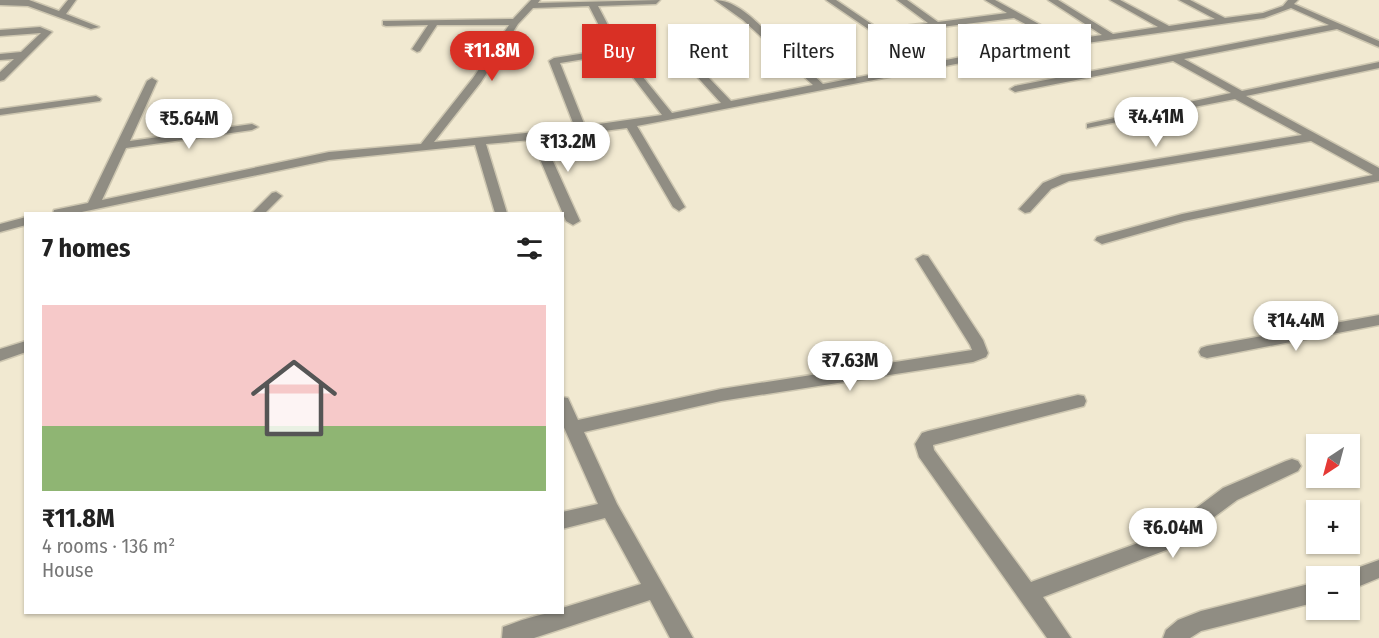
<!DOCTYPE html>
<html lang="en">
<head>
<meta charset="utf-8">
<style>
  body { margin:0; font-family:"Fira Sans Condensed",sans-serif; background:#f2f2f2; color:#222; height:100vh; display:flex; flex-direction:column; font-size:22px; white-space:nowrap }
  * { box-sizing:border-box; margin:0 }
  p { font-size:20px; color:#767676 }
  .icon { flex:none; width:33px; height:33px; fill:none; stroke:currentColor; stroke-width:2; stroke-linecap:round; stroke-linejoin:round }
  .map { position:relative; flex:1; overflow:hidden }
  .sheet { position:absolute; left:24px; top:212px; width:540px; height:402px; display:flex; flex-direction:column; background:#fff; border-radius:0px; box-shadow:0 2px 4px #0004 }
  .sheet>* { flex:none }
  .banner { position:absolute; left:582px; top:24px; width:570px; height:54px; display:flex; gap:12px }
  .needle { width:39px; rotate:216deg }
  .fabs { position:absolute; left:1306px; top:434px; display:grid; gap:12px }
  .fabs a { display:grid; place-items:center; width:54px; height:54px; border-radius:0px; background:#fff; box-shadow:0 2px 4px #0004; font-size:30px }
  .price { position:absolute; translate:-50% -51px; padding:0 14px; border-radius:21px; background:#fff; color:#222; font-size:20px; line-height:39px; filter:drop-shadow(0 2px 3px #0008) }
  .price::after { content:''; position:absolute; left:50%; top:36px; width:18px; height:14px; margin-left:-9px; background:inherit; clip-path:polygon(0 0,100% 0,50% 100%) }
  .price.on { background:#d93025; color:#fff }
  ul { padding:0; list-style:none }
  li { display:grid; align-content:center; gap:12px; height:318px; padding:0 18px }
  li span { display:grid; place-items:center; height:186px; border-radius:0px; color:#555 }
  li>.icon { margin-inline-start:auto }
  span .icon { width:108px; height:108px; fill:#fffc; stroke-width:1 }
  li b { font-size:26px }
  h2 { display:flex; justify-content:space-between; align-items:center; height:72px; padding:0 18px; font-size:26px }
  .chip { padding:0 21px; border-radius:0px; background:#fff; box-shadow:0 2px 4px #0004; font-size:21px; line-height:54px }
  .chip.on { background:#d93025; color:#fff }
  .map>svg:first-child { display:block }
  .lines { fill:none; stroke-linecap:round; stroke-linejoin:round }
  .minor-casing { stroke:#cec7b1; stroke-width:3 }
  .minor { fill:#908d83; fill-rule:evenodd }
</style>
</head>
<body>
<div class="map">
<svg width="1379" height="638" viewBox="0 0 1379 638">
  <rect width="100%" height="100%" fill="#f1e9d1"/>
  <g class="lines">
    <!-- minor casing -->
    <g class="minor-casing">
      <g id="minor">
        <polygon points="0,0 29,0 59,11 68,0 76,0 66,14 99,27 91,29 28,6 0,5"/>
        <path d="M531,0H540L538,3L660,0L656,4L598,6L621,50L672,113L721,103L681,59V55H687L731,101L813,85L743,20L715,0C739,0 761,27 779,43L848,34L850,36L845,39L784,48L823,84L1002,49L1057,41L1014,18L877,35L826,0H836L879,29L928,23L897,0H907L938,22L1007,13L985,0H995L1068,40L1102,35L1048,0H1058L1113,34L1158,27L1110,0H1120L1169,26L1215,19L1179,0H1190L1225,18L1263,13L1283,6L1288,0H1298L1294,4L1379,41V47L1337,29L1184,59L1242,91L1379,62V68L1246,96L1379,168V181L1184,221L1102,244L1095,240L1097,237L1182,214L1373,175L1311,141L1069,181L1051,189L1030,212L1025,213L1019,209L1043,183L1062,175L1302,135L1235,99L1087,128V124L1091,123L1231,93L1173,61L1015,92L1010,89L1015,86L1329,25L1291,8L1264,18L1002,55L637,126L685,207L679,211L673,207L627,128L543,139L580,221L573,225L566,221L532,140L486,144L507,213H495L475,145L329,160L77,213H53L54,210L88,203L147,81L152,78L157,81L130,141L252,124L258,127L252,130L126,148L102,200L329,152L421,144L473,78L509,25H437L420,51L417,52L412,49L428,25L386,26L383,25V21L513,19ZM589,6L611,49L554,58L549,61L575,128L434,142L481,82L518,24L533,8ZM615,54L662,115L585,126L560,63Z"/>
        <polygon points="40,27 52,32 4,80 0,81 0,72 14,59 0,60 0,54 21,52 41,33 0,36 0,30"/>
        <polygon points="96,96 101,99 100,101 0,115 0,109"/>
        <polygon points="276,192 282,196 265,213 252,213 272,193"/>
        <polygon points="26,217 26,225 0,232 0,224"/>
        <path d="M923,255L928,256L983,340L988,353L986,357L973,362L721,401L584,432L617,504L693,638H670L650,600L534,638H502L503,627C522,620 543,612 562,612V608L641,584L605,518L562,529V512L598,504L562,423V397L568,398L578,420L721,389L972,350L970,345L916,259Z"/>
        <polygon points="1379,315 1379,325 1207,358 1201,356 1199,352 1201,348 1207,346"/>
        <polygon points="26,341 26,352 0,361 0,349"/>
        <polygon points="1078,395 1084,396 1086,401 1084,406 933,445 934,450 1031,582 1160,535 1223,488 1286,461 1292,459 1298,461 1301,466 1298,471 1237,500 1174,547 1043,597 1071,638 1047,638 919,457 915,444 922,433 928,431"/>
        <polygon points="1379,560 1379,578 1350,590 1350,576 1342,576 1343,573"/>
        <polygon points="1317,582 1317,602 1201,631 1190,638 1163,638 1166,630 1178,620 1201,611"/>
      </g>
    </g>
    <!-- minor -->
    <use href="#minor" class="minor"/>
  </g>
</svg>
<div class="fabs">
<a><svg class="needle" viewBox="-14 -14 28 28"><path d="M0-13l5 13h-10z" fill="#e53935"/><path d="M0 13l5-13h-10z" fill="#767676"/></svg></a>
<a>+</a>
<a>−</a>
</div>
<b class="price on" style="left:492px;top:82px">₹11.8M</b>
<b class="price" style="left:1156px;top:148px">₹4.41M</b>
<b class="price" style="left:189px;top:150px">₹5.64M</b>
<b class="price" style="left:568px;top:173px">₹13.2M</b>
<b class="price" style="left:1296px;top:352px">₹14.4M</b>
<b class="price" style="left:850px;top:392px">₹7.63M</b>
<b class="price" style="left:1173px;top:559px">₹6.04M</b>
<div class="banner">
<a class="chip on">Buy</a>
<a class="chip">Rent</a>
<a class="chip">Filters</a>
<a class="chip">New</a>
<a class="chip">Apartment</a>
</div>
<section class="sheet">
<h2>7 homes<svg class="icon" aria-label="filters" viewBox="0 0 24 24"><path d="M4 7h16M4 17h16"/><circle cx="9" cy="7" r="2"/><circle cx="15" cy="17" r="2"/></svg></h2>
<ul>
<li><span style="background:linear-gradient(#f6c9c9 65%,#8fb573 0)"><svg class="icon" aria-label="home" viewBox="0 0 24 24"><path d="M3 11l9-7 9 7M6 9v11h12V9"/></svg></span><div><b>₹11.8M</b><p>4 rooms · 136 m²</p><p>House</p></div></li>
</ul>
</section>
</div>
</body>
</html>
